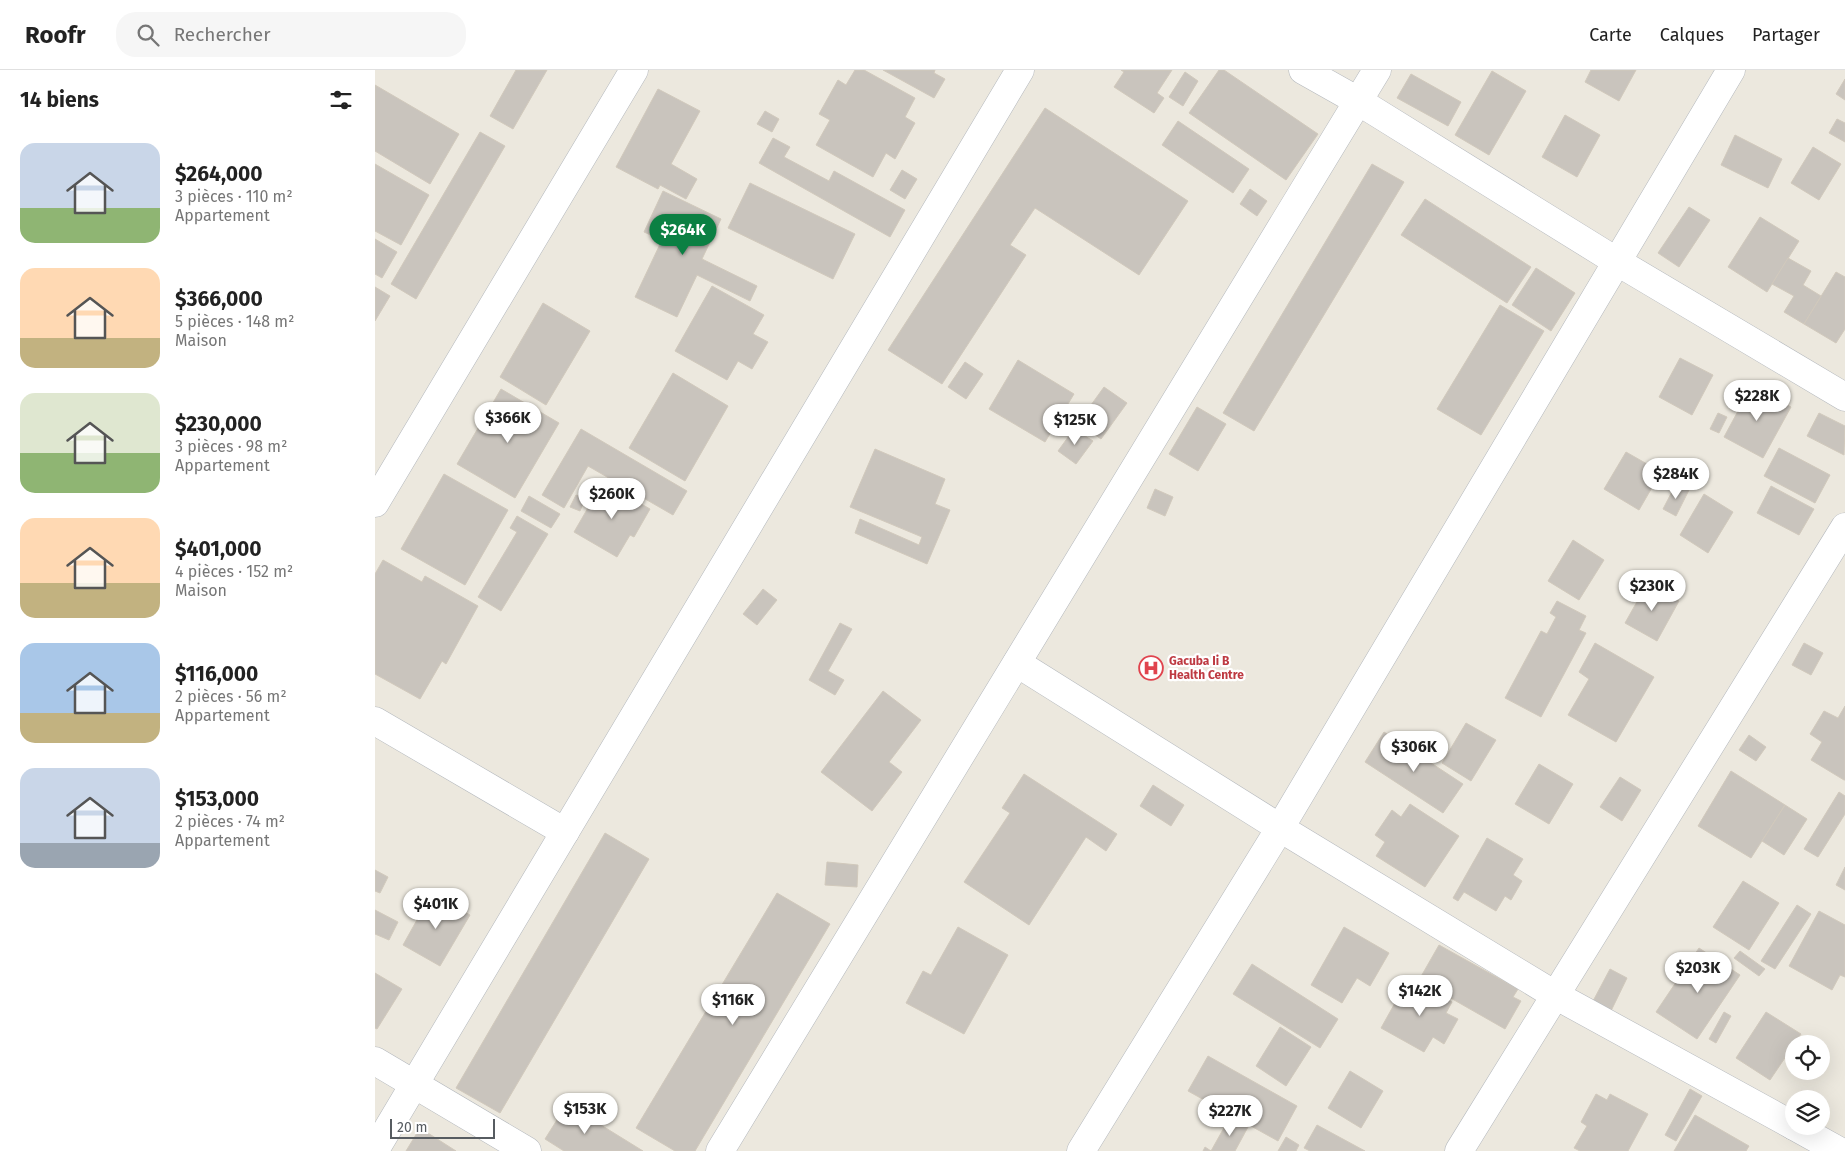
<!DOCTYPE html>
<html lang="fr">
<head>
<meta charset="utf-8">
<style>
  body { margin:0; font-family:"Fira Sans",sans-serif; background:#f6f6f6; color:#222; height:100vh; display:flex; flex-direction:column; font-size:19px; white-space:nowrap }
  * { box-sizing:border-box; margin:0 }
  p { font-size:16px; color:#767676 }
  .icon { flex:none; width:28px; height:28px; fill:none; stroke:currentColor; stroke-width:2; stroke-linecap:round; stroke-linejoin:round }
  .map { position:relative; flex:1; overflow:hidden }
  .details { display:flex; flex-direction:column; background:#fff; width:375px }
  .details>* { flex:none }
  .controls { position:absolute; left:1410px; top:965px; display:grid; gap:10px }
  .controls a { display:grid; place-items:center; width:45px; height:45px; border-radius:50%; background:#fff; box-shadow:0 5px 20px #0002; font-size:25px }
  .scale { position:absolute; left:15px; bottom:12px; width:105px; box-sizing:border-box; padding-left:5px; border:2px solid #575c61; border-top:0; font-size:14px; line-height:18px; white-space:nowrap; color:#575c61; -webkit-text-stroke:4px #fff; paint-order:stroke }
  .price { position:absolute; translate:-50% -42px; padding:0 11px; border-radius:18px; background:#fff; color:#222; font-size:16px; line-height:32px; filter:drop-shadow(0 1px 2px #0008) }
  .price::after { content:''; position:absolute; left:50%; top:30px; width:15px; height:11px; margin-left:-8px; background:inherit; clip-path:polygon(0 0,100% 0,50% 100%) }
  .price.selected { background:#0b8043; color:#fff }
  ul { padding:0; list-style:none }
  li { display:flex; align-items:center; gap:15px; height:125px; padding:0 20px }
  li span { display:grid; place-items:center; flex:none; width:140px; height:100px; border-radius:15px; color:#555 }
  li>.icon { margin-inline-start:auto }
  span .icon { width:60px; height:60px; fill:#fffc; stroke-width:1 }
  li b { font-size:21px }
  h2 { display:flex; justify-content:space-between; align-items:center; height:60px; padding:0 20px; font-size:21px }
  header { display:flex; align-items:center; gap:30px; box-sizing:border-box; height:70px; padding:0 25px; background:#fff; border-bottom:1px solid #e0e0e0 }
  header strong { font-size:24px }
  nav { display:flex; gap:28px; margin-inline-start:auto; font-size:18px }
  .search { width:350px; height:45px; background:#f6f6f6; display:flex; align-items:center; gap:12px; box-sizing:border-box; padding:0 18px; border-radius:20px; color:#767676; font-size:19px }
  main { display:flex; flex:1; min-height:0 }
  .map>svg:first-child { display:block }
  .building { fill:#c9c4bd; stroke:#d1c9bc }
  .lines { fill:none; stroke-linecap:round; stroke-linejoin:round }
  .street-casing { stroke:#b4b8bd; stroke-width:29 }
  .street { stroke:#fff; stroke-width:28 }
  .labels { text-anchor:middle; stroke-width:4.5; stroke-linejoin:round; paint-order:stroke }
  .health-label { font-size:12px; font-weight:bold; fill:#be3a42; stroke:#fff; text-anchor:start }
</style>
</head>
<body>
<header>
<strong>Roofr</strong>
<div class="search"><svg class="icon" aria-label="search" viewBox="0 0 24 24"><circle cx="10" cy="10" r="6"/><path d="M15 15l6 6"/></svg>Rechercher</div>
<nav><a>Carte</a><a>Calques</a><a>Partager</a></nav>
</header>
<main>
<section class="details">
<h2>14 biens<svg class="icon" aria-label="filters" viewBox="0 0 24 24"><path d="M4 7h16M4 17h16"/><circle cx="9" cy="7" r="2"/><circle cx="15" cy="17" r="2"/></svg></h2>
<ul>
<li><span style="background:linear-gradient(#c9d6e8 65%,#8fb573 0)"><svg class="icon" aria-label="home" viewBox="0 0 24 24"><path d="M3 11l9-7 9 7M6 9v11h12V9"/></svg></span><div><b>$264,000</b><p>3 pièces · 110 m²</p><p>Appartement</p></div></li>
<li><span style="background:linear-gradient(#ffd9b3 70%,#c2b280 0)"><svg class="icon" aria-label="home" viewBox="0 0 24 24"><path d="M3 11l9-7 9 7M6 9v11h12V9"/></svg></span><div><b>$366,000</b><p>5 pièces · 148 m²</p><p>Maison</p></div></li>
<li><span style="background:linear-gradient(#dfe7d0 60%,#8fb573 0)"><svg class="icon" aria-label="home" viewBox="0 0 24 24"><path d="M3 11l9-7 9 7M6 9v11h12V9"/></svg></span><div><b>$230,000</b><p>3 pièces · 98 m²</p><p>Appartement</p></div></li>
<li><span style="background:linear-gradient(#ffd9b3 65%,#c2b280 0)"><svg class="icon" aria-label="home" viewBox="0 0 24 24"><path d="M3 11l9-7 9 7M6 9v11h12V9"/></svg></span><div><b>$401,000</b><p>4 pièces · 152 m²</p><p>Maison</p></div></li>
<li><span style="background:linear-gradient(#a9c7e8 70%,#c2b280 0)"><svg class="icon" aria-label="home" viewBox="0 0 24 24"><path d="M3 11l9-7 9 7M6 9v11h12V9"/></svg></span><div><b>$116,000</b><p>2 pièces · 56 m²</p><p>Appartement</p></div></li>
<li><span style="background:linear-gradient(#c9d6e8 75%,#9aa5b1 0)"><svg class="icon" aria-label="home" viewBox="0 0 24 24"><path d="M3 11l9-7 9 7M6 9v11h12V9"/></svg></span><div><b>$153,000</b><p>2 pièces · 74 m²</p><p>Appartement</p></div></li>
</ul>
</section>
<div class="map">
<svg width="1470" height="1081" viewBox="0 0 1470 1081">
  <rect width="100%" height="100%" fill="#ece8de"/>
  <!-- building -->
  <g class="building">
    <polygon points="141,0 172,0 138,59 115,46"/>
    <polygon points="480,0 489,0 540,28 530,47 540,53 520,89 511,83 498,107 441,75 455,50 444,44 463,10 471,15"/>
    <polygon points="508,0 560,0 559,3 570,9 559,28"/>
    <polygon points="746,0 797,0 782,23 789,28 779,43 739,17 749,2"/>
    <polygon points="844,0 849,0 943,64 911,110 814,43"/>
    <polygon points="1216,0 1261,0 1244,31 1210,12"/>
    <polygon points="1117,1 1151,21 1114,85 1080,65"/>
    <polygon points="810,2 823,11 808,36 794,27"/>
    <polygon points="1036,4 1086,32 1073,56 1022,28"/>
    <polygon points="1470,9 1470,30 1461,24"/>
    <polygon points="0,15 84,64 55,114 0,81"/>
    <polygon points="283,19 325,41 296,94 322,109 311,129 285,115 283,119 241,97"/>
    <polygon points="670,38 813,131 764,205 660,138 635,175 651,185 567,314 513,280"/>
    <polygon points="390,41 404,49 397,62 382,54"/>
    <polygon points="1190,45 1225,65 1202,107 1167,87"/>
    <polygon points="1462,49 1470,53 1470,72 1454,63"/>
    <polygon points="803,51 874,99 858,123 787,75"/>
    <polygon points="105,62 130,76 41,229 16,214"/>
    <polygon points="1360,65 1407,89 1393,118 1346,95"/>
    <polygon points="398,68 415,77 409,87 454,111 459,101 530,140 515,167 384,93"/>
    <polygon points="1438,77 1466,94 1444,130 1416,113"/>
    <polygon points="0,94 54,125 26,175 0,161"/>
    <polygon points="997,94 1029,112 879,361 848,343"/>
    <polygon points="527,100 542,109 530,129 515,120"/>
    <polygon points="375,113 480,164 458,209 353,158"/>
    <polygon points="875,119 892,131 882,146 865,134"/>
    <polygon points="288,121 346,149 327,189 382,216 375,231 322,205 302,247 260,227 287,170 269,162"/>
    <polygon points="1050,129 1156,197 1132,233 1026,165"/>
    <polygon points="1314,137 1335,150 1304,197 1283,183"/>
    <polygon points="1385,147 1424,171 1392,222 1353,197"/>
    <polygon points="0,169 22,182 7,208 0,204"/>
    <polygon points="1413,188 1436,201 1428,215 1446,226 1429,254 1409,242 1419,226 1397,214"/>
    <polygon points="1161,198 1200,223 1176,261 1137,235"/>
    <polygon points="1461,202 1470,207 1470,259 1461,273 1429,254"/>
    <polygon points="337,216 389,245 378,264 393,272 377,299 363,291 352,310 300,281"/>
    <polygon points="0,217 15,226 0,251"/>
    <polygon points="168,233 215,261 171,335 125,307"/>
    <polygon points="1125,235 1169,261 1106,365 1062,339"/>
    <polygon points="1305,288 1338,305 1317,345 1284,327"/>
    <polygon points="643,290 699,324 670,372 614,339"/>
    <polygon points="590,292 608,304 591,329 573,317"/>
    <polygon points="298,303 353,336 310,411 254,378"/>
    <polygon points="1377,315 1416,337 1388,388 1349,367"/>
    <polygon points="729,317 752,333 726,369 703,353"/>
    <polygon points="126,319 184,353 140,428 82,394"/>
    <polygon points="822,337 851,354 823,401 794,384"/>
    <polygon points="1343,343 1352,347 1344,363 1335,359"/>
    <polygon points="1444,343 1470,356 1469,385 1432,366"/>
    <polygon points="206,359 312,421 298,445 213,396 189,438 167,425"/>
    <polygon points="699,359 718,371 701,394 683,381"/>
    <polygon points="1404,378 1455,405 1440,433 1389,406"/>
    <polygon points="500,379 570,409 560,434 575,440 552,494 480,463 485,449 544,475 547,467 475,437"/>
    <polygon points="1251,382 1286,402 1264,440 1229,419"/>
    <polygon points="69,404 133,440 90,515 26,479"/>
    <polygon points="228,412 275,439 259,467 255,465 242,487 199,462"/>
    <polygon points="1301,414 1314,420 1301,446 1288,439"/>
    <polygon points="1396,416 1439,439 1424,465 1382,443"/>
    <polygon points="780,419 798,427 790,446 772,438"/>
    <polygon points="1329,424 1358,442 1333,483 1305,465"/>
    <polygon points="201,425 210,429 205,441 195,437"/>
    <polygon points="154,426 185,444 176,458 146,441"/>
    <polygon points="142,446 173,464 126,541 103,527 142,462 135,458"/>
    <polygon points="1198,470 1229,490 1204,530 1173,511"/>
    <polygon points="8,490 47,512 50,506 103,536 71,594 67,591 45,629 0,604 0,504"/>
    <polygon points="1272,514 1304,531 1282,571 1250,553"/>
    <polygon points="388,519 402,530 382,555 368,544"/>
    <polygon points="1182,531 1211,546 1204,560 1211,563 1166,647 1130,628 1166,561 1172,564 1181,547 1175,543"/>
    <polygon points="465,553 477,559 453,601 469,610 460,625 434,610"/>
    <polygon points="1220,573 1279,607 1241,672 1193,645 1214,609 1204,602"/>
    <polygon points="1429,573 1448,583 1436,605 1417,595"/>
    <polygon points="508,621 546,650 514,692 527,702 497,741 446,702"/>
    <polygon points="1470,636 1470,710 1469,710 1436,690 1447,672 1435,664 1449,641 1463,648"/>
    <polygon points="1091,653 1121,670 1096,711 1067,693"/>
    <polygon points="1009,662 1088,714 1068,743 990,692"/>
    <polygon points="1374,665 1391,677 1381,691 1364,680"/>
    <polygon points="1164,694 1198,714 1174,754 1140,734"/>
    <polygon points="1356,701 1410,735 1376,788 1323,756"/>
    <polygon points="649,704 742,764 731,781 711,767 654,855 589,812 635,743 627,738"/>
    <polygon points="1245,707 1266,720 1247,751 1225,737"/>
    <polygon points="778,715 809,735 796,756 765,736"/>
    <polygon points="1464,722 1470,726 1470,744 1443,787 1429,779"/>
    <polygon points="1035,734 1084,766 1050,817 1001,786 1010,772 1000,765 1017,740 1026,747"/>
    <polygon points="1410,735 1432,749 1409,785 1387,771"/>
    <polygon points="230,763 274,789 125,1043 81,1018"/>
    <polygon points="1112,768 1148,789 1138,805 1147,811 1136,830 1130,826 1121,841 1089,822 1083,831 1078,828"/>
    <polygon points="452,792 483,795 482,817 450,815"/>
    <polygon points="1470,797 1470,820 1461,815"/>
    <polygon points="0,800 13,807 5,823 0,821"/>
    <polygon points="1368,811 1404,833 1374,880 1338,857"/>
    <polygon points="57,823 95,845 65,896 28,875"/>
    <polygon points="402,823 455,854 320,1081 300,1081 261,1058"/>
    <polygon points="1422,835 1436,844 1400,899 1386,891"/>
    <polygon points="0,840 23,852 14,870 0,864"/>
    <polygon points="1444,841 1470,855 1470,907 1465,905 1457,920 1414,896"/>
    <polygon points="583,857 633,885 589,964 531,933 548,901 556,905"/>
    <polygon points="969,857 1014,883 995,916 982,908 967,933 936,915"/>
    <polygon points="1064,875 1143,919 1138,927 1146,931 1130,959 1044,910"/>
    <polygon points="1324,878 1365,905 1322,969 1281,942"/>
    <polygon points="1365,881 1390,899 1384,906 1359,888"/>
    <polygon points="877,894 963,949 945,978 858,924"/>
    <polygon points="1235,899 1252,908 1235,943 1217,933"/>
    <polygon points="0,903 27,919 2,959 0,958"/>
    <polygon points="1034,908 1077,932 1071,943 1083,949 1069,974 1058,967 1049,982 1006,958"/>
    <polygon points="1349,942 1356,946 1341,973 1334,969"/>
    <polygon points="1391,942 1426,964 1395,1010 1361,988"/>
    <polygon points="905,957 936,977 911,1016 881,996"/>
    <polygon points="833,986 922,1036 903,1071 813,1021"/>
    <polygon points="975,1001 1008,1021 986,1058 953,1038"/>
    <polygon points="1315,1019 1327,1026 1301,1071 1290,1065"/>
    <polygon points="1221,1024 1232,1030 1235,1024 1273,1044 1253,1081 1205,1081 1199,1078 1212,1056 1206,1052"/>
    <polygon points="192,1034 268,1081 189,1081 170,1069"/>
    <polygon points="1320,1045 1374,1076 1371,1081 1299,1081"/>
    <polygon points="855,1047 873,1057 860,1081 828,1081 830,1077 836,1081"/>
    <polygon points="942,1055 990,1081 935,1081 929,1078"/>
    <polygon points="45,1058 81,1081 31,1081"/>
    <polygon points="911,1067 924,1075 921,1081 903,1081"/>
  </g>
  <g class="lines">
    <!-- street casing -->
    <g class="street-casing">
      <g id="street">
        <polyline points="928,0 983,31 1241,191 1470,327"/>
        <polyline points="0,433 259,0"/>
        <polyline points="642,593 905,758 1180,925 1419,1056"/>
        <polyline points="0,651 190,762"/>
        <polyline points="0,991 152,1081"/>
        <polyline points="1419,1056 1464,1081"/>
        <polyline points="0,1080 645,0"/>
        <polyline points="345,1081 1002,0"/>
        <polyline points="706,1081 905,758 1356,0"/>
        <polyline points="1084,1081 1470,457"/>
      </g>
    </g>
    <!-- street -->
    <use href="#street" class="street"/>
  </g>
  <!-- icons -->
  <defs>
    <g id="hospital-ring" transform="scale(1.25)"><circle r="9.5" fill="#fff" stroke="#e0444e" stroke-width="1.5"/><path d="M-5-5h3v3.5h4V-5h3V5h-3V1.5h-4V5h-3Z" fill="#e0444e"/></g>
  </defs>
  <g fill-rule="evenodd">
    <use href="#hospital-ring" x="776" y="598"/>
  </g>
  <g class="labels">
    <!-- health labels -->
    <g class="health-label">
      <text x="794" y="595">Gacuba Ii B<tspan x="794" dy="14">Health Centre</tspan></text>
    </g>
  </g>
</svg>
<div class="controls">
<a><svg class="icon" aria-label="locate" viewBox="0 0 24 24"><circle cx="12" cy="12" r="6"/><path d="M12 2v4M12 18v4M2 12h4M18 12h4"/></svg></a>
<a><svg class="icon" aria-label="layers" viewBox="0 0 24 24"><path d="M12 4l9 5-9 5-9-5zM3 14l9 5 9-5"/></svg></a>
</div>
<div class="scale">20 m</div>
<b class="price selected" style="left:308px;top:186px">$264K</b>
<b class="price" style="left:1382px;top:352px">$228K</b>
<b class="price" style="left:133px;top:374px">$366K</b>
<b class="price" style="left:700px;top:376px">$125K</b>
<b class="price" style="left:1301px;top:430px">$284K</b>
<b class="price" style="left:237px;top:450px">$260K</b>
<b class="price" style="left:1277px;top:542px">$230K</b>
<b class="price" style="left:1039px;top:703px">$306K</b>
<b class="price" style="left:61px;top:860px">$401K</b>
<b class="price" style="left:1323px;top:924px">$203K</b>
<b class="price" style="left:1045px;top:947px">$142K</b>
<b class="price" style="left:358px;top:956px">$116K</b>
<b class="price" style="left:210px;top:1065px">$153K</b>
<b class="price" style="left:855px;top:1067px">$227K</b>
</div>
</main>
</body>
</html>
